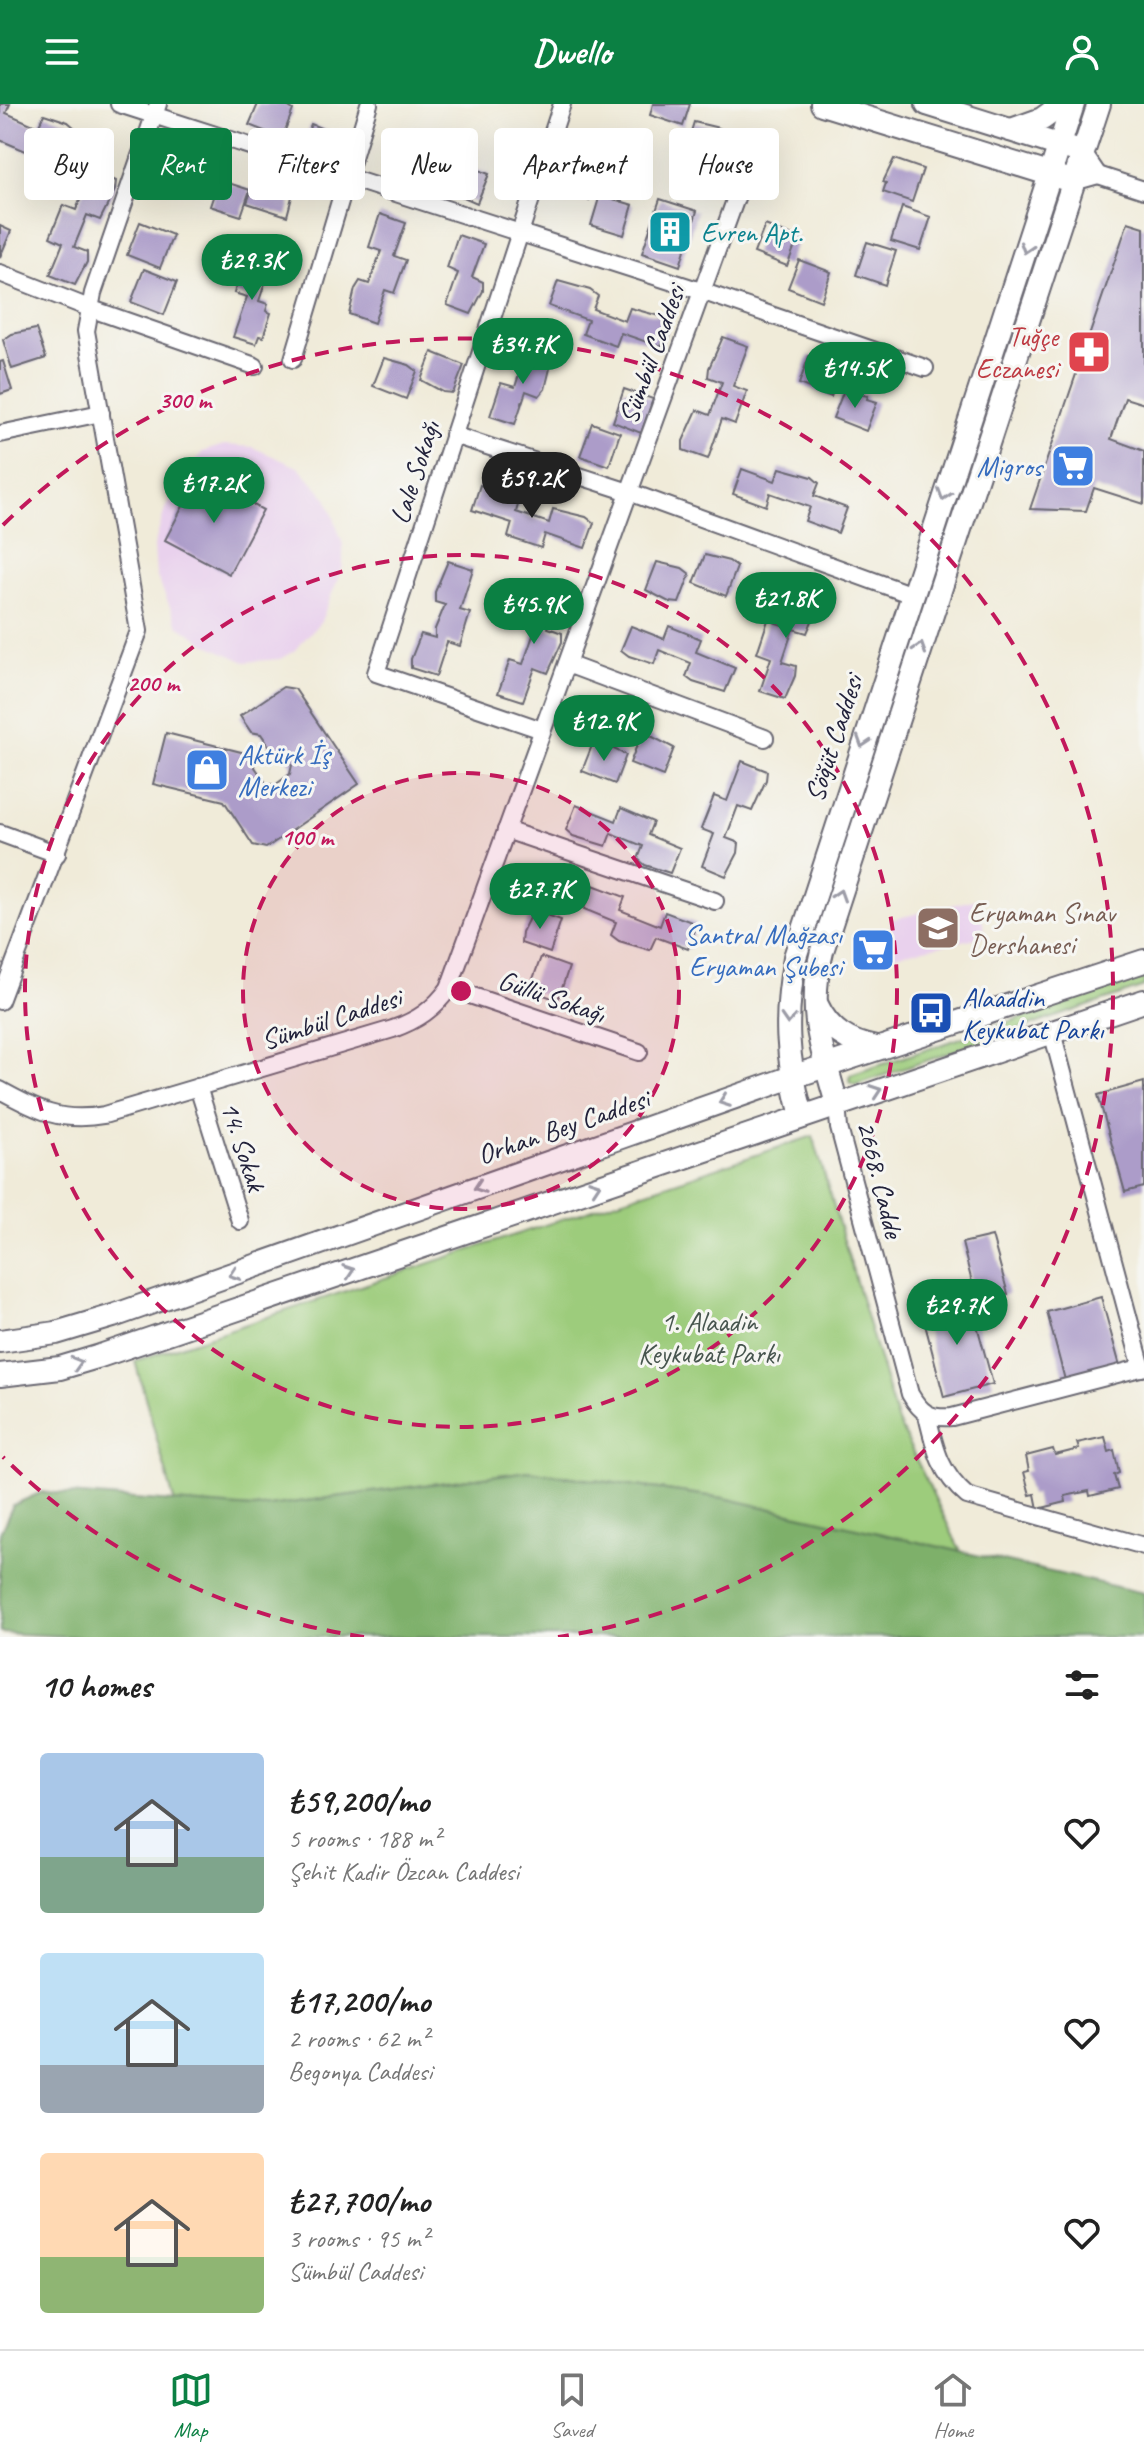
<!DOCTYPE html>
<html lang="en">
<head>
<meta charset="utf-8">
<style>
  body { margin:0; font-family:Caveat,sans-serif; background:#f6f6f6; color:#222; height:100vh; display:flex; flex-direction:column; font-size:30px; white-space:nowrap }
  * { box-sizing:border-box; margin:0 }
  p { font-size:26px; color:#767676 }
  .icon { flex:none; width:44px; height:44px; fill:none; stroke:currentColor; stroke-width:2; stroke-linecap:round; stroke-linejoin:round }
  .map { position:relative; height:1533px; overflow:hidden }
  .panel { display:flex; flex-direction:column; background:#fff; flex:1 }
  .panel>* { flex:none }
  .hud { position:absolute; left:24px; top:24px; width:1096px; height:72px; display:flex; gap:16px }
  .price { position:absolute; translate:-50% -68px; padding:0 18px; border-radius:28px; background:#0b8043; color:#fff; font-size:26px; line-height:52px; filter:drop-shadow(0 2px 4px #0008) }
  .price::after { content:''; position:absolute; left:50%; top:48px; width:24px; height:18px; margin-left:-12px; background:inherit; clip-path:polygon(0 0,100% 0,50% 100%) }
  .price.active { background:#222; color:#fff }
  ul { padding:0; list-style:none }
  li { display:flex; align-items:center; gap:24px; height:200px; padding:0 40px }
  li span { display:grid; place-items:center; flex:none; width:224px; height:160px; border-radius:8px; color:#555 }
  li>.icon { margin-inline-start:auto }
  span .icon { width:96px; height:96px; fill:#fffc; stroke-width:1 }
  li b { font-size:34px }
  h2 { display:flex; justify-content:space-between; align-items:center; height:96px; padding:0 40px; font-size:34px }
  .chip { padding:0 28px; border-radius:8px; background:#fff; box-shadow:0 8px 32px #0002; font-size:28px; line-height:72px }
  .chip.active { background:#0b8043; color:#fff }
  header { display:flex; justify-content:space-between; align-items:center; height:104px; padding:0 40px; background:#0b8043; color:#fff; font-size:36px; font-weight:700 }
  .menu { display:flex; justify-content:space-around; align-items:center; height:112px; border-top:2px solid #e0e0e0; background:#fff; font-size:22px; color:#767676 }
  .menu a { display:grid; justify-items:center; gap:4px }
  .menu .active { color:#0b8043 }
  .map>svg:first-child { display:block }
  .built { fill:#e9d1ed }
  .green { fill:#9dcc7b; stroke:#60775b; stroke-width:2 }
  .forest { fill:#7eb06b; stroke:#506953; stroke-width:2 }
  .building { fill:#ac9cc9 }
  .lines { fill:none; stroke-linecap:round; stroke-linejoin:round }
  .minor-casing { stroke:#6a6872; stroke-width:20 }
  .major-casing { stroke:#6a6872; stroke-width:26 }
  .minor { stroke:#fff; stroke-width:16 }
  .major { stroke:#fff; stroke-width:22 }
  .oneway { stroke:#9c9ca7 }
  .ring { fill:none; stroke:#c2185b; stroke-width:4; stroke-dasharray:14 10 }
  .labels { text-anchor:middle; stroke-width:6; stroke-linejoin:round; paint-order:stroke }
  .culture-label { font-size:28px; fill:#0d838f; stroke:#f6f6f2; text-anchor:start }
  .health-label { font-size:28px; fill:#be3a42; stroke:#f6f6f2; text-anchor:end }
  .street-label { font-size:28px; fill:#22223b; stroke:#f6f6f2 }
  .shop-label { font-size:28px; fill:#366cbe; stroke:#f6f6f2; text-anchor:end }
  .education-label { font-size:28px; fill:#785e54; stroke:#f6f6f2; text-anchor:start }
  .transit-label { font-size:28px; fill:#164399; stroke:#f6f6f2; text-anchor:start }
  .park-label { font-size:28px; fill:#47554e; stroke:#f6f6f2 }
  .centre { fill:#c2185b; stroke:#f6f6f2; stroke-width:4 }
  .ring-label { font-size:24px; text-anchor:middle; font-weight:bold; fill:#c2185b; stroke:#f6f6f2; stroke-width:6; stroke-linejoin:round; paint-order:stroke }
</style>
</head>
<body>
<header><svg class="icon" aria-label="menu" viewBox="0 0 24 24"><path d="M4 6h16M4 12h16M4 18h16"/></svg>Dwello<svg class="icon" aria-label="person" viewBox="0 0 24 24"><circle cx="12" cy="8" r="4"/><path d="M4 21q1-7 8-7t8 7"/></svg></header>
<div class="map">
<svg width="1144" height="1533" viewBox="0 0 1144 1533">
  <rect width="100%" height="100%" fill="#f6f6f2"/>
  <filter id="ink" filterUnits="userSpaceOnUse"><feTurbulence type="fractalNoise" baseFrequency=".0125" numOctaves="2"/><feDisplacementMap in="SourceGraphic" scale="16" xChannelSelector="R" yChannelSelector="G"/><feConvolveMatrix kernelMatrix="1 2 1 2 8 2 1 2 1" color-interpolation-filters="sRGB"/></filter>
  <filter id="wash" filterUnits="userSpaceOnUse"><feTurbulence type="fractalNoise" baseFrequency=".006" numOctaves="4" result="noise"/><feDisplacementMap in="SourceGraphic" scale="32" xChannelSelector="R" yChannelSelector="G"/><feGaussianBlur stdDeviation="1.8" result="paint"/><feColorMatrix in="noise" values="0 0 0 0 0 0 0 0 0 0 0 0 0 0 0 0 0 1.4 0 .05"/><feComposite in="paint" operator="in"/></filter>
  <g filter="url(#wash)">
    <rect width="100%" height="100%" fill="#f0ebd9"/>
    <!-- built -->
    <g class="built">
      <polygon points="224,341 252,343 300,364 327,394 343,440 343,462 321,517 294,547 280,555 245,558 208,541 178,521 156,471 154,442 165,405 202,348"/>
      <polygon points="977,795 986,832 895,851 890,816"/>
    </g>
    <!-- green -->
    <g class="green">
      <polygon points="1144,873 1144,883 855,981 849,978 850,971"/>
      <polygon points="813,1032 897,1316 962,1450 724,1394 528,1367 254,1404 175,1400 135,1257"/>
    </g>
    <!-- forest -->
    <polygon class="forest" points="528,1367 724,1394 1144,1489 1144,1533 84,1533 0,1529 0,1429 13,1401 42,1388 254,1404"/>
    <g id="blocks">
      <!-- building -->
      <g class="building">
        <polygon points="0,0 10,0 6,9 38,23 44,10 68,18 75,24 65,48 33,35 28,48 0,36"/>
        <polygon points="258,0 284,0 293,6 282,34 249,21"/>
        <polygon points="653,0 690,0 683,22 650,11"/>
        <polygon points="694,18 719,24 727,29 718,58 685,47"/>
        <polygon points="311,20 335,30 330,43 306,33"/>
        <polygon points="419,23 452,35 442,64 417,58 409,52"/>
        <polygon points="183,51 215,60 223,66 219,76 250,86 241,112 210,102 214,90 174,76"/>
        <polygon points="894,55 923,65 912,98 883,88 886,79 883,78"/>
        <polygon points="564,56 598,67 589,96 555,86"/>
        <polygon points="456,57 489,70 477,99 445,85"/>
        <polygon points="92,67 116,77 115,86 100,116 87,111 74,143 87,148 87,158 75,181 50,171 63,139 50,133 63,101 76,106"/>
        <polygon points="256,74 287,83 286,87 293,89 287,112 247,99"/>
        <polygon points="600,91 633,101 624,131 591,121"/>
        <polygon points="660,95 697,107 680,162 642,149"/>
        <polygon points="902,103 931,113 920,146 891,137"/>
        <polygon points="380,110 406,119 394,152 406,156 394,189 385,186 374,219 349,210 355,185 360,177 369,180 381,147 369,143"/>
        <polygon points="140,118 173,131 160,164 127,151"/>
        <polygon points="1128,118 1144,123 1144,300 1125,294 1111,335 1144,347 1144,400 1094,384 1086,407 1030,405"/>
        <polygon points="765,121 798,134 787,162 754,149"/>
        <polygon points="0,122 11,127 0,153"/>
        <polygon points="458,131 484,140 472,173 483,178 483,187 471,210 447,201 458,169 447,164"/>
        <polygon points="867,138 896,147 885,181 856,171"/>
        <polygon points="245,155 270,164 259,197 268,200 266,207 271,209 263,233 259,232 256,240 233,233 247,193 234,189"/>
        <polygon points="799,156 831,168 821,197 788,184"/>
        <polygon points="144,165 177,178 164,211 131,198"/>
        <polygon points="558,177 590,186 598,192 593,205 625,217 630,204 663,213 670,219 661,243 621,229 616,242 583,230 588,216 549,202"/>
        <polygon points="36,225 46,254 12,265 3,236 12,230"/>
        <polygon points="723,233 748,242 733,282 747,287 735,320 722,315 708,355 683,346 683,337 697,306 710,311 722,278 708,273 709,264"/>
        <polygon points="528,243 553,252 545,285 539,292 526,287 515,320 490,312 501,279 515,283"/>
        <polygon points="432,248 464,261 453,289 443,288 421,276"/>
        <polygon points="809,252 834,258 842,264 831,293 799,280"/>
        <polygon points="384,254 409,261 417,267 406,295 373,282"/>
        <polygon points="3,257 12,286 0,290 0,258"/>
        <polygon points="624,285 653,295 641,329 613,318"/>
        <polygon points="844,286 868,292 867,295 877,298 866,327 833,314"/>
        <polygon points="592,319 620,329 609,362 580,352"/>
        <polygon points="780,364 812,373 819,379 814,392 847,404 838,429 805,417 810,403 770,389 766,402 733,390 742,365 775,377"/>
        <polygon points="199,372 263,406 229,470 165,436"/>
        <polygon points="480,381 513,389 520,394 516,408 549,419 553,405 586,413 594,419 585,444 545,430 541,444 508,433 512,419 472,406"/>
        <polygon points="705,451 729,457 737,463 726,492 694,479"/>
        <polygon points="448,457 473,465 460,506 470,509 460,542 447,538 436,572 411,564 411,555 421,530 435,534 435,525 445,501 435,498 435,488"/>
        <polygon points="657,458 682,464 690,470 679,499 669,498 646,486"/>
        <polygon points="795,480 820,489 820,498 807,529 793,525 782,558 796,562 795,572 785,595 760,587 771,554 757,549 768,516 782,521"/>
        <polygon points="534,483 559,491 548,524 562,529 562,538 548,569 535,564 523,597 498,589 510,556 523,560 537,520 523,515"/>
        <polygon points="631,522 664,535 669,522 701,535 696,548 735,564 725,588 693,578 686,573 691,559 659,546 654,560 629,552 621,546"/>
        <polygon points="283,583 295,585 359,680 266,744 253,741 224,697 153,680 166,629 245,649 266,679 275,681 290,670 292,661 283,648 272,646 261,630 251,628 240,612"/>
        <polygon points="641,631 651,632 674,644 663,672 630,659"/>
        <polygon points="593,639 604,640 626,651 615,680 582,667"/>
        <polygon points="742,657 767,667 766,676 752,707 738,702 726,734 739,739 738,749 726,772 702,762 714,730 701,725 714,692 727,697"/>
        <polygon points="576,701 616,717 621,704 653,718 648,731 680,744 670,769 645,761 638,755 643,742 611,729 606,742 573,732 566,726"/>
        <polygon points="593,781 625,793 620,806 660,822 665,808 697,820 688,845 656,833 650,846 619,837 611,831 616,818 584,805"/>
        <polygon points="533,806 561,816 550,849 521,839 522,828"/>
        <polygon points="541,853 569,863 558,896 529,886"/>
        <polygon points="1144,978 1144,1083 1125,1088 1098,991"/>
        <polygon points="992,1132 1008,1190 977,1198 962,1139"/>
        <polygon points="969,1192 993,1280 944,1293 921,1205"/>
        <polygon points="1101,1193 1120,1262 1065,1276 1047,1208"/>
        <polygon points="1105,1333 1109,1348 1114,1346 1119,1369 1114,1371 1118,1385 1090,1392 1089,1387 1065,1392 1066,1398 1038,1405 1035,1390 1030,1391 1024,1368 1029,1367 1026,1352 1053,1345 1055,1351 1079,1345 1077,1339"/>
      </g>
    </g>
  </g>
  <g filter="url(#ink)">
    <use href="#blocks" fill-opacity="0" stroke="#6a6872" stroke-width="2"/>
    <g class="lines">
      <!-- minor casing -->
      <g class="minor-casing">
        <g id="minor">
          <polyline points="119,0 701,187 925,264"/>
          <polyline points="1098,71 1144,86"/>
          <polyline points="1073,78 1098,71 1083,49"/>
          <polyline points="0,169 89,204 255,262"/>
          <polyline points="293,255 369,0"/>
          <polyline points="0,330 101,309"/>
          <polyline points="453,331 629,388 912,491"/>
          <polyline points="567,560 765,634"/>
          <polyline points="542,626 376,569 562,0"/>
          <polyline points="506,726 715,797"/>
          <polyline points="0,729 57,750"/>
          <polyline points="449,884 639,948"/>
          <polyline points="0,897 139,527 86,227 93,189 158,0"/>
          <polyline points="1052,928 1142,1264"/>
          <polyline points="198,983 240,1117"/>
          <path d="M0,986C36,1006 61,1019 104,1011L393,925C418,916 434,905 449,884L757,36"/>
          <path d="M837,1000L839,1024L910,1290C921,1309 930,1315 952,1313L1144,1263"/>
          <path d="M927,1311C935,1345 940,1369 967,1392L1144,1442"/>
        </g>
      </g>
      <!-- major casing -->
      <g class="major-casing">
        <g id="major">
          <polyline points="822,0 1065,75"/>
          <polyline points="927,0 1074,46"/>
          <polyline points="1011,26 1042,15 1063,0"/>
          <path d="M817,901C829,927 849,939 876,944"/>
          <path d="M837,1000C821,943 807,907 822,847L1099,0"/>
          <path d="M802,1012C786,953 784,913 795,853L1073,0"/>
          <polyline points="0,1237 56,1229 113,1212 792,973 1144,857"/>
          <polyline points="0,1271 60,1264 97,1253 1144,897"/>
        </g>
      </g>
      <!-- minor -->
      <use href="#minor" class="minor"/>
      <!-- major -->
      <use href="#major" class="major"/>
    </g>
    <!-- one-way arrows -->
    <defs><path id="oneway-chevron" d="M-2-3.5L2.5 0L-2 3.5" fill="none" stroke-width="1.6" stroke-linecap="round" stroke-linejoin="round" transform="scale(2)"/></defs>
    <g class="oneway">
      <use href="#oneway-chevron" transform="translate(1026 144) rotate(108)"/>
      <use href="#oneway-chevron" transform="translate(944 391) rotate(108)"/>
      <use href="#oneway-chevron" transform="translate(920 544) rotate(-72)"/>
      <use href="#oneway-chevron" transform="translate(863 638) rotate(108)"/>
      <use href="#oneway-chevron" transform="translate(839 791) rotate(-72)"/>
      <use href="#oneway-chevron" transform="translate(788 915) rotate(93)"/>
      <use href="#oneway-chevron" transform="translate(876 987) rotate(-19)"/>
      <use href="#oneway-chevron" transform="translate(724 997) rotate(160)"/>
      <use href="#oneway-chevron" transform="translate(595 1082) rotate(-19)"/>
      <use href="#oneway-chevron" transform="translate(479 1083) rotate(161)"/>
      <use href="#oneway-chevron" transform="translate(349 1167) rotate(-19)"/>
      <use href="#oneway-chevron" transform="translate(234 1170) rotate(161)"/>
      <use href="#oneway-chevron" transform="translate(77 1259) rotate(-16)"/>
    </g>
  </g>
  <!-- distance rings -->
  <circle cx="461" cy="887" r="218" fill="#c2185b" fill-opacity=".12"/>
  <g class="ring">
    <circle cx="461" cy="887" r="218"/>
    <circle cx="461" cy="887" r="436"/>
    <path d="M364 1533A653 653 0 0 1 3 1353M3 421A653 653 0 1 1 558 1533"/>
  </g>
  <!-- icons -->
  <defs>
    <g id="building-square" transform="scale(2.3)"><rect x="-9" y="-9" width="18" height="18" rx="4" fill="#0f9aa8" stroke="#f6f6f2"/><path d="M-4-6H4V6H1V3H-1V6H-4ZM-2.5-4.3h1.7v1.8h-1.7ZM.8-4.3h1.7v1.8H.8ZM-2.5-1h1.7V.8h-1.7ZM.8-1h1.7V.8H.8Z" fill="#fff"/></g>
    <g id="pharmacy-square" transform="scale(2.3)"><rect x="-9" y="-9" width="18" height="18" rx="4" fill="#e0444e" stroke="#f6f6f2"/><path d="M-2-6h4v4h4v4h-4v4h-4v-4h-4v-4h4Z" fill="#fff"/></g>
    <g id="supermarket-square" transform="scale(2.3)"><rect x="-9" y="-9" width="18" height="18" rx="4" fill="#3f7fe0" stroke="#f6f6f2"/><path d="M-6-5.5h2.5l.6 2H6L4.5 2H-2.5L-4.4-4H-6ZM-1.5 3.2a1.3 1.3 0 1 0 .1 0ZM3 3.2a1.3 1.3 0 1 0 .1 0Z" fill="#fff"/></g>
    <g id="shop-square" transform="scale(2.3)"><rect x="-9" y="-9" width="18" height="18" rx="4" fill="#3f7fe0" stroke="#f6f6f2"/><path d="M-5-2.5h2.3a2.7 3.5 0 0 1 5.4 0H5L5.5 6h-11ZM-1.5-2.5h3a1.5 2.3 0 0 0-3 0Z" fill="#fff"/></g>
    <g id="school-square" transform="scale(2.3)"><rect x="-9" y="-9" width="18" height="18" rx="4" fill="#8d6e63" stroke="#f6f6f2"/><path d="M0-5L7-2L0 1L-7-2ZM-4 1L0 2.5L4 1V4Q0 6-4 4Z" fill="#fff"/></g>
    <g id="bus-square" transform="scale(2.3)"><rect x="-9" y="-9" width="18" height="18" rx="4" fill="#1a4fb4" stroke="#f6f6f2"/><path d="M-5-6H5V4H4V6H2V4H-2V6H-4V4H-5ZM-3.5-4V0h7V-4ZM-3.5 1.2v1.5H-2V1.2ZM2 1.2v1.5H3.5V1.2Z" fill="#fff"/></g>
  </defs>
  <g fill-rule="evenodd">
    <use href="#building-square" x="670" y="128"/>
    <use href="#pharmacy-square" x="1089" y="248"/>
    <use href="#supermarket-square" x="1073" y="362"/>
    <use href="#shop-square" x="207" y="666"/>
    <use href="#school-square" x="938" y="824"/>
    <use href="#supermarket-square" x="873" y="846"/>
    <use href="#bus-square" x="931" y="909"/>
  </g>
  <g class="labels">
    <!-- culture labels -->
    <g class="culture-label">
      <text x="701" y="138">Evren Apt.</text>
    </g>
    <!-- health labels -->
    <g class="health-label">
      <text x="1058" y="242">Tuğçe<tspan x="1058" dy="32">Eczanesi</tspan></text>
    </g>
    <!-- street labels -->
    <g class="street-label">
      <text transform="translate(651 250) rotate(-70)" y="10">Sümbül Caddesi</text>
      <text transform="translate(414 368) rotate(-72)" y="10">Lale Sokağı</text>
      <text transform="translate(833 634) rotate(-72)" y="10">Söğüt Caddesi</text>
      <text transform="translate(552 892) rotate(19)" y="10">Güllü Sokağı</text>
      <text transform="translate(331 914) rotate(-18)" y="10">Sümbül Caddesi</text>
      <text transform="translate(563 1022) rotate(-19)" y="10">Orhan Bey Caddesi</text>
      <text transform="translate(244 1042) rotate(72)" y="10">14. Sokak</text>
      <text transform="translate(881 1075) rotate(76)" y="10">2668. Cadde</text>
    </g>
    <!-- shop labels -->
    <g class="shop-label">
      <text x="1042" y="372">Migros</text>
      <text x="238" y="660" text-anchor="start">Aktürk İş<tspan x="238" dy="32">Merkezi</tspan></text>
      <text x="842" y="840">Santral Mağzası<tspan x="842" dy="32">Eryaman Şubesi</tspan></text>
    </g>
    <!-- education labels -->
    <g class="education-label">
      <text x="969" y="818">Eryaman Sınav<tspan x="969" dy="32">Dershanesi</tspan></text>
    </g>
    <!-- transit labels -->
    <g class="transit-label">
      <text x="962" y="903">Alaaddin<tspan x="962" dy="32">Keykubat Parkı</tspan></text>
    </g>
    <!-- park labels -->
    <g class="park-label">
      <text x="709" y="1227">1. Alaadin<tspan x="709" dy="32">Keykubat Parkı</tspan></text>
    </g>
  </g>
  <circle cx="461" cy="887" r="12" class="centre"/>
  <g class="ring-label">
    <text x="185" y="304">300 m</text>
    <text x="153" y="587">200 m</text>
    <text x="307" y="741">100 m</text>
  </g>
</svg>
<b class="price" style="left:252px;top:198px">₺29.3K</b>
<b class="price" style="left:523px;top:282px">₺34.7K</b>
<b class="price" style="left:855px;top:306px">₺14.5K</b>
<b class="price active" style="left:532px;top:416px">₺59.2K</b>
<b class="price" style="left:214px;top:421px">₺17.2K</b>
<b class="price" style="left:786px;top:536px">₺21.8K</b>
<b class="price" style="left:534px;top:542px">₺45.9K</b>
<b class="price" style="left:604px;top:659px">₺12.9K</b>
<b class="price" style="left:540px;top:827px">₺27.7K</b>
<b class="price" style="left:957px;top:1243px">₺29.7K</b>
<div class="hud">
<a class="chip">Buy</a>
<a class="chip active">Rent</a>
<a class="chip">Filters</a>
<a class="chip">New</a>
<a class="chip">Apartment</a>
<a class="chip">House</a>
</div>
</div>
<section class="panel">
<h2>10 homes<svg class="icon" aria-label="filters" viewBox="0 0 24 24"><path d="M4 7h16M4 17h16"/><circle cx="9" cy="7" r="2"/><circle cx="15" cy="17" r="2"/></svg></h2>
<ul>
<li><span style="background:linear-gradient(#a9c7e8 65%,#7fa58c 0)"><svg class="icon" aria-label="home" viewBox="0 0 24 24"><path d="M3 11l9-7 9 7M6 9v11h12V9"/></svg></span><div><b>₺59,200/mo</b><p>5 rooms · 188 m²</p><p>Şehit Kadir Özcan Caddesi</p></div><svg class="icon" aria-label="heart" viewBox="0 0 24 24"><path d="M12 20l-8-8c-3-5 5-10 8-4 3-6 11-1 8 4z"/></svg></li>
<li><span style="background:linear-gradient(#bfe0f5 70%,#9aa5b1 0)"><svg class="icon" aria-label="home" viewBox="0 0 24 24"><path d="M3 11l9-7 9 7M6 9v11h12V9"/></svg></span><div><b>₺17,200/mo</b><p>2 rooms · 62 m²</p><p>Begonya Caddesi</p></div><svg class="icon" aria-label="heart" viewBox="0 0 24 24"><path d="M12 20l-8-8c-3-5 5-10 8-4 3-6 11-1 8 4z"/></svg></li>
<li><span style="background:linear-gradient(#ffd9b3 65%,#8fb573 0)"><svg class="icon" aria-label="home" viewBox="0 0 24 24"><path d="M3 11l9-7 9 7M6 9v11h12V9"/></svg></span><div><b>₺27,700/mo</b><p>3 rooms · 95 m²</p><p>Sümbül Caddesi</p></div><svg class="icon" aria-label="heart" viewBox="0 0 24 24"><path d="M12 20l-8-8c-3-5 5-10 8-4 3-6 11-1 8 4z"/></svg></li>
</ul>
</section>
<nav class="menu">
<a class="active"><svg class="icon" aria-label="map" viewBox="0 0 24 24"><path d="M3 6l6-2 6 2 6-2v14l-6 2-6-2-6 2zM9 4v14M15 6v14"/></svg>Map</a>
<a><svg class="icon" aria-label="saved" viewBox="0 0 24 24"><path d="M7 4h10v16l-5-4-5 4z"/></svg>Saved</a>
<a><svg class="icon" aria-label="home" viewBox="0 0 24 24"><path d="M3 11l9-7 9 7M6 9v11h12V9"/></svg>Home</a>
</nav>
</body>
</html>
